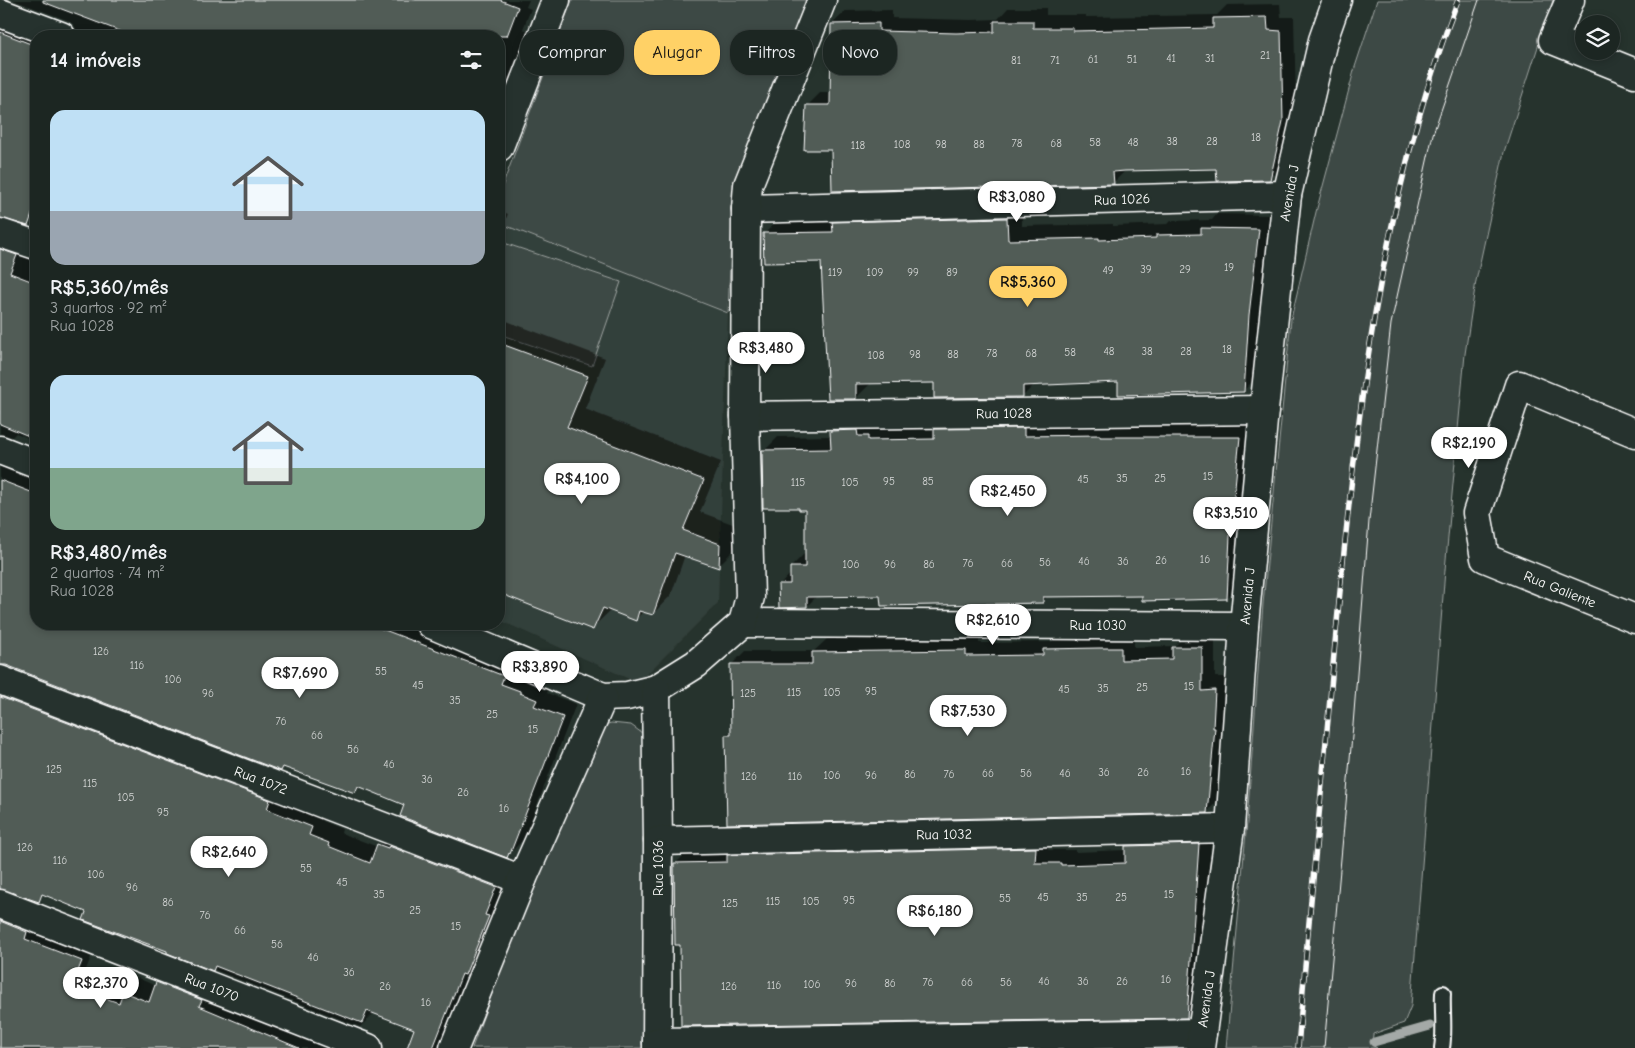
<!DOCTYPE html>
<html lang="pt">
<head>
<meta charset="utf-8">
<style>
  body { margin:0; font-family:"Comic Neue",sans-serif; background:#252e2a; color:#f1f3f6; height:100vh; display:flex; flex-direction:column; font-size:19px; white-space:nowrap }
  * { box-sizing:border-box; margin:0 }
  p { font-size:16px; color:#a0a5a5 }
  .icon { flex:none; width:28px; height:28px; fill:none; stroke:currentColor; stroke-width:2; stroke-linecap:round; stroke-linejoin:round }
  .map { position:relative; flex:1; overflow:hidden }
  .side { position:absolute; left:30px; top:30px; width:475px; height:600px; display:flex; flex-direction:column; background:#1c2622; border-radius:20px; box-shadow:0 2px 8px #0003,0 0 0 1px #3a4340 }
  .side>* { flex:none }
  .hud { position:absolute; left:520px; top:30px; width:475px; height:45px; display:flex; gap:10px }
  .fabs { position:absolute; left:1575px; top:15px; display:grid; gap:10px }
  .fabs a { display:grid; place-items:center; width:45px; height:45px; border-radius:50%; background:#1c2622; box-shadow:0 2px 8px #0003,0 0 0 1px #3a4340; font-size:25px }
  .price { position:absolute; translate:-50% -42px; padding:0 11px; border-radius:18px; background:#fff; color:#222; font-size:16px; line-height:32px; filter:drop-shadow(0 1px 2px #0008) }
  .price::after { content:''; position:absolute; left:50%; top:30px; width:15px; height:11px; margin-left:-8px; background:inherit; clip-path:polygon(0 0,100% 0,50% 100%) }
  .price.current { background:#ffd166; color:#111 }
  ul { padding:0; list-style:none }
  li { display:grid; align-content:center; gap:10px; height:265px; padding:0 20px }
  li span { display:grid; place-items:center; height:155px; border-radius:15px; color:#555 }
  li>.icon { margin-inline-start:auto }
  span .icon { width:90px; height:90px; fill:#fffc; stroke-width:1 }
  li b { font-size:21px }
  h2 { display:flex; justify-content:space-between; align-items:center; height:60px; padding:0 20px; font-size:21px }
  .chip { padding:0 18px; border-radius:20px; background:#1c2622; box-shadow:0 2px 8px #0003,0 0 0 1px #3a4340; font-size:18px; line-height:45px }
  .chip.current { background:#ffd166; color:#111 }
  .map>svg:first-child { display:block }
  .built { fill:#333f3a }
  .green { fill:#3e4944; stroke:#9ea4a2 }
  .shadow { fill:#0007 }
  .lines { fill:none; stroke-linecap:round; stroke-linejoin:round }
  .stream { stroke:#a4a9a7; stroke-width:9 }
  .building { fill:#515c57; stroke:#fff }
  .lane-casing { stroke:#fff; stroke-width:18 }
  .street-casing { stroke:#fff; stroke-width:31 }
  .secondary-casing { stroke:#fff; stroke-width:31 }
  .lane { stroke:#26332d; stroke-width:14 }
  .street { stroke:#26332d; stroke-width:28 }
  .secondary { stroke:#26332d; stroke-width:28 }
  .tram { stroke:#fff; stroke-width:1 }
  .rail-casing { stroke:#fff; stroke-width:5.5 }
  .rail { stroke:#26332d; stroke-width:4; stroke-dasharray:11; stroke-linecap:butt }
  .labels { text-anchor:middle; stroke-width:4.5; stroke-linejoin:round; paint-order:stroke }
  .number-label { font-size:11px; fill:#d4d6d5 }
  .street-label { font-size:14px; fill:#fff; stroke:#26332d }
</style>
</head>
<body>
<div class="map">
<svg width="1635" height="1048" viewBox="0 0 1635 1048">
  <rect width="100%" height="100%" fill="#26332d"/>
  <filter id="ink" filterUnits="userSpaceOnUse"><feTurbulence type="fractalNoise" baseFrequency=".02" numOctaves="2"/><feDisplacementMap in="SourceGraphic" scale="10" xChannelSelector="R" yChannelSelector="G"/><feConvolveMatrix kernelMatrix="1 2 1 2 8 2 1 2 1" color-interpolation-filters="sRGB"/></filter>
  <g filter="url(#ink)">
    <!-- built -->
    <polygon class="built" points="499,223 728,313 718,603 638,683 499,620"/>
    <!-- green -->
    <g class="green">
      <polygon points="572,0 809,0 733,193 728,313 499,223 500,217 499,216 499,195"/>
      <polygon points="1377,0 1553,0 1504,152 1476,281 1465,354 1445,570 1411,1006 1404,1023 1373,1034 1372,1045 1377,1048 1226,1048 1247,822 1263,604 1291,319 1316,212 1355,67"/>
      <polygon points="504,243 621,282 592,366 499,334 499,259"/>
      <polygon points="611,723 631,725 646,736 651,1048 472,1048 548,839 598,727"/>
    </g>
    <!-- shadow -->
    <g class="shadow">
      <polygon points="13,0 529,0 526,7 531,9 523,29 532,32 499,116 499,36 77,36 78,33 74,25 67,20"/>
      <polygon points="1280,4 1281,17 1294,17 1296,106 1283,165 1269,179 1218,168 1127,169 1113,183 832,149 807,106 821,92 831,92 832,24 846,11 892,10 892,18 971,20 998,19 1008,8 1046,8 1046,15 1086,15 1086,17 1217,15 1227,5"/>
      <polygon points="0,6 36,36 36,210 31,215 0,210"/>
      <polygon points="1022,204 1022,226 1113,224 1113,226 1168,224 1171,221 1212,220 1217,214 1273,215 1258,376 1243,391 1119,381 1035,384 1023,396 935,382 871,383 856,398 822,260 765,233 779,219"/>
      <polygon points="499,210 508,214 499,236"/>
      <polygon points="0,226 36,247 36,441 16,433 12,437 0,434"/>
      <polygon points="499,318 605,358 585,409 721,462 700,512 738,526 736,548 718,566 685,555 671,595 653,614 644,611 636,619 611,610 592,628 499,592 499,551 508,527 499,524"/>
      <polygon points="845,417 1253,423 1241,584 1227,598 1144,595 1048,596 1042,602 882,595 817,596 807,606 780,585 791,573 791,567 805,553 806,509 764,451 778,437 832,436 831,431"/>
      <polygon points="0,443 36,476 36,624 419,624 550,686 547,693 576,704 524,839 507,856 406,804 361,786 355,792 284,766 281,770 6,664 0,664"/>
      <polygon points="1215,633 1215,677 1229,677 1220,798 1207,812 727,735 732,730 731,665 745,651 814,651 827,639 979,636 979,643 1051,642 1058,635 1134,635 1134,647 1175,646 1187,634"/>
      <polygon points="0,673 325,813 322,821 342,829 341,833 378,847 392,831 509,873 498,901 502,902 441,1048 409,1048 416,1028 374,1013 360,1027 169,952 169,950 88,911 0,872"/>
      <polygon points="1212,831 1200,1003 1187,1016 681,944 675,864 689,850 1049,835 1048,850 1075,850 1075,852 1126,850 1126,847 1140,833"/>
      <polygon points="0,910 95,947 85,972 128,988 138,978 156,986 171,969 359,1048 0,1048"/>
      <polygon points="1187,1036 1187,1048 1079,1048"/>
    </g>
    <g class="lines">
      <!-- stream -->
      <polyline class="stream" points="1374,1042 1430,1026"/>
    </g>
    <!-- building -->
    <g class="building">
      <polygon points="43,0 500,0 518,7 507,36 133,36 43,2"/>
      <polygon points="1267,17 1268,30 1281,31 1283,121 1270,180 1217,181 1216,169 1125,171 1113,172 1114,184 832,191 831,150 804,150 806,105 830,105 831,24 879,23 879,31 956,33 994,32 994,21 1033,21 1033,28 1073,28 1073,31 1213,28 1213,18"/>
      <polygon points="0,32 36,46 36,203 28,226 0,218"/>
      <polygon points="1007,218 1008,240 1099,238 1099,240 1156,238 1156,235 1201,234 1201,228 1259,229 1249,315 1244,392 1118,395 1118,382 1023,386 1023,397 934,398 934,383 856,384 856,399 828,399 821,262 764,263 763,233 833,232 832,222"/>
      <polygon points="0,249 17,255 10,273 36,283 36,439 0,424"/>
      <polygon points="499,343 588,376 567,427 704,480 683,530 720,544 719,568 675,553 653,615 639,611 636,621 603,608 593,630 499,593"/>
      <polygon points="1024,428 1024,436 1100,435 1100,437 1240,437 1230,536 1227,599 1142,601 1142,596 1043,597 1043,603 881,606 880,596 807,597 807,607 779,608 778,584 790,584 790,567 805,567 805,510 799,510 799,508 763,508 762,450 831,449 830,431 857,430 858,436 868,436 868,440 934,439 934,429"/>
      <polygon points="0,480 36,494 36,624 369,624 504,676 501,684 520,691 520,693 537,700 534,706 563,717 510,854 509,853 507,858 400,816 404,805 358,786 355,793 283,767 281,771 6,665 0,665"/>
      <polygon points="1172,647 1202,647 1202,691 1215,690 1213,728 1215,728 1207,813 727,824 725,735 731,735 730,664 812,664 812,652 966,650 966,656 1043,655 1043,649 1099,648 1121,648 1121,660 1172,659"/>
      <polygon points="0,697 270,800 267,809 312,827 309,835 329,843 328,846 370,863 377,844 388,848 389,846 496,887 485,915 489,916 465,975 462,974 433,1048 407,1048 414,1029 367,1011 362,1023 215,966 213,971 167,953 167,951 83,920 86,912 42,894 39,902 0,889"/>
      <polygon points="1199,844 1187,1018 681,1026 680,945 675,945 674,863 727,862 727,855 1036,848 1035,863 1061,863 1061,865 1125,863 1125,846"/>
      <polygon points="0,921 27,932 25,939 82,961 72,986 119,1003 123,992 149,1002 156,982 202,1000 199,1006 299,1048 0,1048"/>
    </g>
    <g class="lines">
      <!-- lane casing -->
      <g class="lane-casing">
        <path id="lane" d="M1442,1048C1445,1030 1442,1011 1443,993"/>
      </g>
      <!-- street casing -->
      <g class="street-casing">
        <g id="street">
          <polyline points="1570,0 1553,40 1635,73"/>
          <polyline points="0,13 61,36"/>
          <polyline points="499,147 556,0"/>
          <polyline points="746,209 1287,195"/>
          <polyline points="0,233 36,245"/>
          <polyline points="745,416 1264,410"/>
          <polyline points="1635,433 1519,385 1477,513 1485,558 1635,619"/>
          <polyline points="0,450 36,464"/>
          <polyline points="743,623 1244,626"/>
          <polyline points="431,624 603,697 627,696 656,689 696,664 743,623 750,597 745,416 746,209 748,185 822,0"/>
          <polyline points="0,680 522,880"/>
          <polyline points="656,689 658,841 657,1048"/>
          <polyline points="658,841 1230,828"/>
          <polyline points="0,904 368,1048"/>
          <polyline points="657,1042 1202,1033"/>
          <polyline points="454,1048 522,880 603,697"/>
        </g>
      </g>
      <!-- secondary casing -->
      <g class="secondary-casing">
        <polyline id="secondary" points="1200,1048 1230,828 1244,626 1264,410 1287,195 1323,40 1337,0"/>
      </g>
      <!-- lane -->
      <use href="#lane" class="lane"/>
      <!-- street -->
      <use href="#street" class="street"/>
      <!-- secondary -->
      <use href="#secondary" class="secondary"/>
      <!-- tram -->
      <polyline class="tram" points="1324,1048 1353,725 1369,521 1391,324 1433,134 1479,0"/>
      <!-- rail casing -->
      <g class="rail-casing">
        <path id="rail" d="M1298,1048C1309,913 1323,778 1335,643C1356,424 1378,207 1458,0"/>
      </g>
      <!-- rail -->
      <use href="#rail" class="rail"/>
    </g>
  </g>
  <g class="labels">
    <!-- number labels -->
    <g class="number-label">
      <text x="1265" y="59">21</text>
      <text x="1171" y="62">41</text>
      <text x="1210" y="62">31</text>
      <text x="1093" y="63">61</text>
      <text x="1132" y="63">51</text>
      <text x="1016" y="64">81</text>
      <text x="1055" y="64">71</text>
      <text x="1256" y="141">18</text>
      <text x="1172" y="145">38</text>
      <text x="1212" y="145">28</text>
      <text x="1095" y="146">58</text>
      <text x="1133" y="146">48</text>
      <text x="1017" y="147">78</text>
      <text x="1056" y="147">68</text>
      <text x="902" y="148">108</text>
      <text x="941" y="148">98</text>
      <text x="979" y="148">88</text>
      <text x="858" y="149">118</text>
      <text x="1229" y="271">19</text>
      <text x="1146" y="273">39</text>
      <text x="1185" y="273">29</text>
      <text x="1108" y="274">49</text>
      <text x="835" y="276">119</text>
      <text x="875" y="276">109</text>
      <text x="913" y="276">99</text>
      <text x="952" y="276">89</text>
      <text x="1227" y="353">18</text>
      <text x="1109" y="355">48</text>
      <text x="1147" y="355">38</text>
      <text x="1186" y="355">28</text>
      <text x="1070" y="356">58</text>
      <text x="992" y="357">78</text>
      <text x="1031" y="357">68</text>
      <text x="915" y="358">98</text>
      <text x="953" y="358">88</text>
      <text x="876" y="359">108</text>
      <text x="1208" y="480">15</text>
      <text x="1122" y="482">35</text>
      <text x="1160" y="482">25</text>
      <text x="1083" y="483">45</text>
      <text x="889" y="485">95</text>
      <text x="928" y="485">85</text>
      <text x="798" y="486">115</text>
      <text x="850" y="486">105</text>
      <text x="1205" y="563">16</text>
      <text x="1161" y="564">26</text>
      <text x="1084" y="565">46</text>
      <text x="1123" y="565">36</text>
      <text x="1045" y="566">56</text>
      <text x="968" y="567">76</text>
      <text x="1007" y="567">66</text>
      <text x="851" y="568">106</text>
      <text x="890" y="568">96</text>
      <text x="929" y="568">86</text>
      <text x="101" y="655">126</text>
      <text x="137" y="669">116</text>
      <text x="381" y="675">55</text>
      <text x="173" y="683">106</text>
      <text x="418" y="689">45</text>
      <text x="1189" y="690">15</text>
      <text x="1142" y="691">25</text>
      <text x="1103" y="692">35</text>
      <text x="1064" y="693">45</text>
      <text x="871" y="695">95</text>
      <text x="794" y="696">115</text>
      <text x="832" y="696">105</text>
      <text x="208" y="697">96</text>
      <text x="748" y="697">125</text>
      <text x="455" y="704">35</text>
      <text x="492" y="718">25</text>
      <text x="281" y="725">76</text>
      <text x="533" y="733">15</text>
      <text x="317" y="739">66</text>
      <text x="353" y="753">56</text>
      <text x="389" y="768">46</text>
      <text x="54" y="773">125</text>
      <text x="1186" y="775">16</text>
      <text x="1104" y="776">36</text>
      <text x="1143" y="776">26</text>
      <text x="988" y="777">66</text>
      <text x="1026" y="777">56</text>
      <text x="1065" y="777">46</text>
      <text x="910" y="778">86</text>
      <text x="949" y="778">76</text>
      <text x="832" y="779">106</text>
      <text x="871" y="779">96</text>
      <text x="749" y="780">126</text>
      <text x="795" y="780">116</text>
      <text x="427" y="783">36</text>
      <text x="90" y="787">115</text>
      <text x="463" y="796">26</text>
      <text x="126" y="801">105</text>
      <text x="504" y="812">16</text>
      <text x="163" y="816">95</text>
      <text x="25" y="851">126</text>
      <text x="60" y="864">116</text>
      <text x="306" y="872">55</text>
      <text x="96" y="878">106</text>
      <text x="342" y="886">45</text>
      <text x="132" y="891">96</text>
      <text x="379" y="898">35</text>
      <text x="1169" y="898">15</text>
      <text x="1043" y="901">45</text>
      <text x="1082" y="901">35</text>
      <text x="1121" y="901">25</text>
      <text x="1005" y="902">55</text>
      <text x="849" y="904">95</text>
      <text x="773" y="905">115</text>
      <text x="811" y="905">105</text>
      <text x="168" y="906">86</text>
      <text x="730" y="907">125</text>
      <text x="415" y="914">25</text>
      <text x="205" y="919">76</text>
      <text x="456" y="930">15</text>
      <text x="240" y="934">66</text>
      <text x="277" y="948">56</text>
      <text x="313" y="961">46</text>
      <text x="349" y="976">36</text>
      <text x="1166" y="983">16</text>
      <text x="1044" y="985">46</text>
      <text x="1083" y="985">36</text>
      <text x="1122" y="985">26</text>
      <text x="928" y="986">76</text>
      <text x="967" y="986">66</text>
      <text x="1006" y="986">56</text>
      <text x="851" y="987">96</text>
      <text x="890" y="987">86</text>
      <text x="812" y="988">106</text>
      <text x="774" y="989">116</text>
      <text x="385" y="990">26</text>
      <text x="729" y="990">126</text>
      <text x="426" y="1006">16</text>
    </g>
    <!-- street labels -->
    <g class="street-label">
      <text transform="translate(1289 193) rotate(-80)" y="5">Avenida J</text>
      <text transform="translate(1122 199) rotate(-2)" y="5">Rua 1026</text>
      <text transform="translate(1004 413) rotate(-1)" y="5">Rua 1028</text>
      <text transform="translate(1560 589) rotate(22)" y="5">Rua Galiente</text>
      <text transform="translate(1247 596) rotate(-85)" y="5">Avenida J</text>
      <text x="1098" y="630">Rua 1030</text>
      <text transform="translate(261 780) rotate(21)" y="5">Rua 1072</text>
      <text transform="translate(944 834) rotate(-1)" y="5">Rua 1032</text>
      <text transform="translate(658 868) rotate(-90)" y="5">Rua 1036</text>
      <text transform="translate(212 987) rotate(21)" y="5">Rua 1070</text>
      <text transform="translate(1206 999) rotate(-82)" y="5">Avenida J</text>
    </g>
  </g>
</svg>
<div class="fabs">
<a><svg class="icon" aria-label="layers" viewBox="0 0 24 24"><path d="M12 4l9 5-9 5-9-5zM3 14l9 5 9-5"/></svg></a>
</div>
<b class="price" style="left:1017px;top:223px">R$3,080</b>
<b class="price current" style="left:1028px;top:308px">R$5,360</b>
<b class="price" style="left:766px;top:374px">R$3,480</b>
<b class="price" style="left:1469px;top:469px">R$2,190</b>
<b class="price" style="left:582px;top:505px">R$4,100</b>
<b class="price" style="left:1008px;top:517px">R$2,450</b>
<b class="price" style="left:1231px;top:539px">R$3,510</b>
<b class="price" style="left:993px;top:646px">R$2,610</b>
<b class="price" style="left:540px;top:693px">R$3,890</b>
<b class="price" style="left:300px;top:699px">R$7,690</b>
<b class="price" style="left:968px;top:737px">R$7,530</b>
<b class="price" style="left:229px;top:878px">R$2,640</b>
<b class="price" style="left:935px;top:937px">R$6,180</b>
<b class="price" style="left:101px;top:1009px">R$2,370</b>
<div class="hud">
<a class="chip">Comprar</a>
<a class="chip current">Alugar</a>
<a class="chip">Filtros</a>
<a class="chip">Novo</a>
</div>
<section class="side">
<h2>14 imóveis<svg class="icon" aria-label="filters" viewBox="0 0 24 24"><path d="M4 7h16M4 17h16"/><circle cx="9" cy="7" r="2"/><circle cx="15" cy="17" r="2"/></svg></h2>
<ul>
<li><span style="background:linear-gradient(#bfe0f5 65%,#9aa5b1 0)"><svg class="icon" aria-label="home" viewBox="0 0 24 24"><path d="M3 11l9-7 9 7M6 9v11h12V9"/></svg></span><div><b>R$5,360/mês</b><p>3 quartos · 92 m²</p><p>Rua 1028</p></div></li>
<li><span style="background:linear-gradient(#bfe0f5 60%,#7fa58c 0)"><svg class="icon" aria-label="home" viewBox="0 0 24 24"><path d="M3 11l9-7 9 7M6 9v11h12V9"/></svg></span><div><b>R$3,480/mês</b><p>2 quartos · 74 m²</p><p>Rua 1028</p></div></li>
</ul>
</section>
</div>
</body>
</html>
